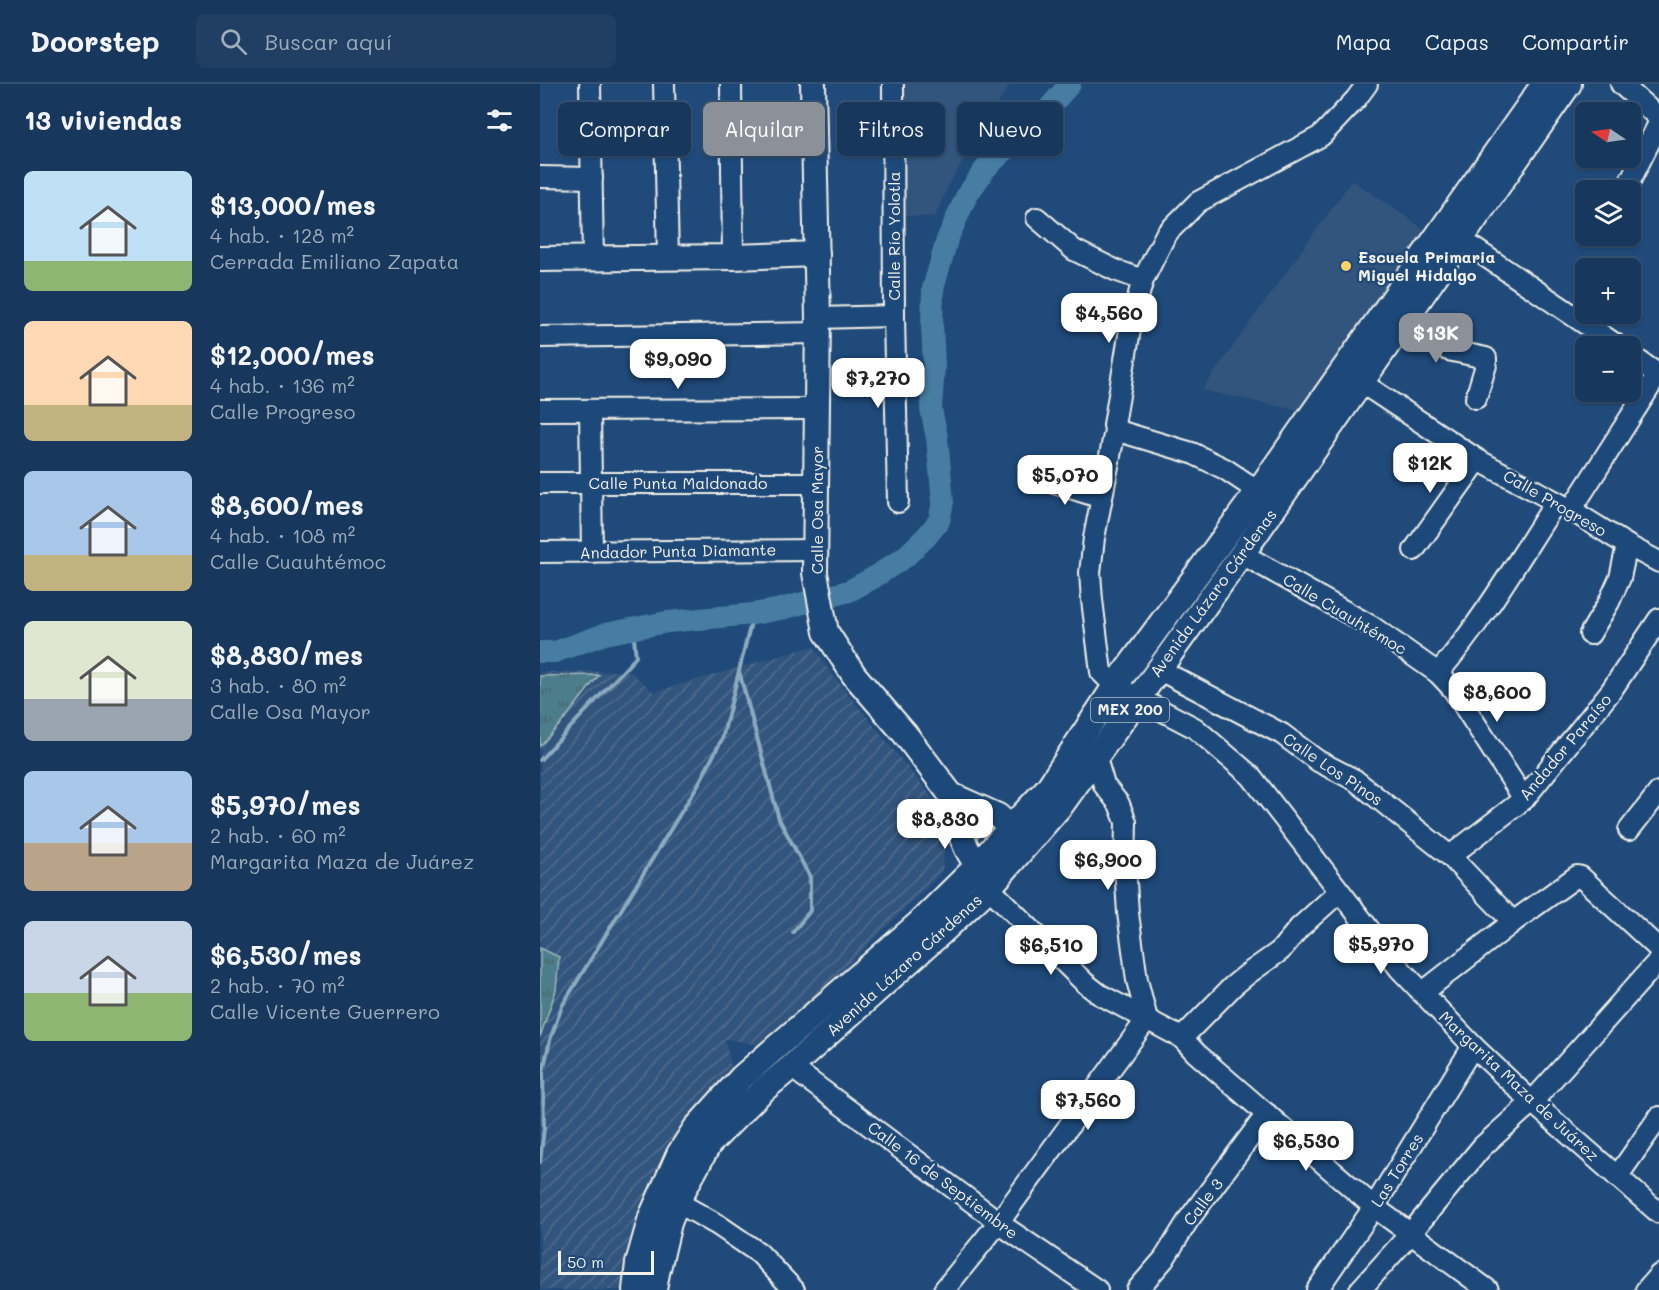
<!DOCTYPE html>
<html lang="es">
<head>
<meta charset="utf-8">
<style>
  body { margin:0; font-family:Mali,sans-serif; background:#203f62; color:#f1f3f6; height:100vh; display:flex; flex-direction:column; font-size:22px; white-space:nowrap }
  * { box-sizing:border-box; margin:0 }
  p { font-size:20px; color:#9eacbb }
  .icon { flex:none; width:33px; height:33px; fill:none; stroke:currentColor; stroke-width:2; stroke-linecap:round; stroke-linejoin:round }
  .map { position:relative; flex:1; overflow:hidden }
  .panel { display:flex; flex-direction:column; background:#17385c; width:540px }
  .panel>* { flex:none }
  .banner { position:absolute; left:18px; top:18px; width:570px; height:54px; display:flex; gap:12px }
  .needle { width:39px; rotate:283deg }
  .controls { position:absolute; left:1035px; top:18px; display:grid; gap:12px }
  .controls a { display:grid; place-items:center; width:66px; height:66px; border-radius:9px; background:#17385c; box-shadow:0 2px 4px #0004,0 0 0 2px #365272; font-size:30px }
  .scale { position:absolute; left:18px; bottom:15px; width:96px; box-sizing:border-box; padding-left:6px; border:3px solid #f4f1e8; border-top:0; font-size:16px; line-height:21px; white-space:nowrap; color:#f4f1e8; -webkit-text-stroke:4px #1f4a7a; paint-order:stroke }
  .price { position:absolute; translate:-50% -51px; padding:0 14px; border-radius:12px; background:#fff; color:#222; font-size:20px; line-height:39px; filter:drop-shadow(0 2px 3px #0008) }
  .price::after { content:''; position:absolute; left:50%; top:36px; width:18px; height:14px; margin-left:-9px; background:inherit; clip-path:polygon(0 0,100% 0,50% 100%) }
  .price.on { background:#8c9099; color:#fff }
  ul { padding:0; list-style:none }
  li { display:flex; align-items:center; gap:18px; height:150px; padding:0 24px }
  li span { display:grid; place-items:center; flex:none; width:168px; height:120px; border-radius:9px; color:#555 }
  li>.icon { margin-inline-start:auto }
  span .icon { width:72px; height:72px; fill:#fffc; stroke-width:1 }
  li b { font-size:26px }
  h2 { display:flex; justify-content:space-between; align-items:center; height:72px; padding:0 24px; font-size:26px }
  .pill { padding:0 21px; border-radius:9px; background:#17385c; box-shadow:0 2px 4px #0004,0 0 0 2px #365272; font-size:21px; line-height:54px }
  .pill.on { background:#8c9099; color:#fff }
  header { display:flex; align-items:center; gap:36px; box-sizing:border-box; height:84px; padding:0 30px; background:#17385c; border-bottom:2px solid #365272 }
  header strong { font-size:28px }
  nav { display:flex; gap:33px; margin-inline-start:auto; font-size:21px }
  .search { width:420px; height:54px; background:#203f62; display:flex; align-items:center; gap:15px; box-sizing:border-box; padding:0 21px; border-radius:9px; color:#9eacbb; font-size:22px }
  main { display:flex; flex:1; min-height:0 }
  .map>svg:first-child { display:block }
  .built { fill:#33547d }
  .industrial { fill:url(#industrial-furrows) }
  .grass { fill:url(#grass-tufts); stroke:#a0b8b9; stroke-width:1.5 }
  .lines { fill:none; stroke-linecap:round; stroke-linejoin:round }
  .stream { stroke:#8cabbe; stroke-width:4 }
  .river { stroke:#467da2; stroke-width:22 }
  .minor-casing { stroke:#f4f1e8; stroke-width:24 }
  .major-casing { stroke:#f4f1e8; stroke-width:28 }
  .minor { stroke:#1f4a7a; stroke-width:20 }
  .major { stroke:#1f4a7a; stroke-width:24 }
  .poi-dot { fill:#ffd166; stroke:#1f4a7a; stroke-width:2 }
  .labels { text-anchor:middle; stroke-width:5; stroke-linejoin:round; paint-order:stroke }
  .shield { fill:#1f4a7a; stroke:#b4bfc7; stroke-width:1.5 }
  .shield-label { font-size:15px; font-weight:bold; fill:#f4f1e8 }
  .street-label { font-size:16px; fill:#f4f1e8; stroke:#1f4a7a }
  .poi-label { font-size:16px; font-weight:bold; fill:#f4f1e8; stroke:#1f4a7a; text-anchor:start }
</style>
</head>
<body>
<header>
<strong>Doorstep</strong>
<div class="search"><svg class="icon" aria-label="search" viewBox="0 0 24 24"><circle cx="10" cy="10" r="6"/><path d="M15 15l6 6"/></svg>Buscar aquí</div>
<nav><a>Mapa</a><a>Capas</a><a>Compartir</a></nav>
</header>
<main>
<section class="panel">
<h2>13 viviendas<svg class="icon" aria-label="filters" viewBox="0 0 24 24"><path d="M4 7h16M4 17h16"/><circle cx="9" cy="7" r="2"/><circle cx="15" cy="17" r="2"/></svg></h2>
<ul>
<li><span style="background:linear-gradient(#bfe0f5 75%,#8fb573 0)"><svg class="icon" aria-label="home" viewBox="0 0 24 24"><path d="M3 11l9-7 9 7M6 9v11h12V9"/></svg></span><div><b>$13,000/mes</b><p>4 hab. · 128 m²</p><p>Cerrada Emiliano Zapata</p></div></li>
<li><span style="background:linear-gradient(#ffd9b3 70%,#c2b280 0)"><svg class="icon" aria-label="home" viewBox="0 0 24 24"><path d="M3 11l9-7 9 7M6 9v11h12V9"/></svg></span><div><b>$12,000/mes</b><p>4 hab. · 136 m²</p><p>Calle Progreso</p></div></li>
<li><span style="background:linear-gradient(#a9c7e8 70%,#c2b280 0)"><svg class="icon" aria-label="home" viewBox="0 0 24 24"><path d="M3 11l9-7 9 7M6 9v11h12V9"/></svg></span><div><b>$8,600/mes</b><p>4 hab. · 108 m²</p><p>Calle Cuauhtémoc</p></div></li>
<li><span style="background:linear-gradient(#dfe7d0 65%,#9aa5b1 0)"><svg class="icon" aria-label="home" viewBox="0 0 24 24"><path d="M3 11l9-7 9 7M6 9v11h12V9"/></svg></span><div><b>$8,830/mes</b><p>3 hab. · 80 m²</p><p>Calle Osa Mayor</p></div></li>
<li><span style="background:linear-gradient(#a9c7e8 60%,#b9a48a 0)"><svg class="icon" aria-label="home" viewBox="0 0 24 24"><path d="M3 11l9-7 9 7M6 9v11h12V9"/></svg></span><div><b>$5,970/mes</b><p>2 hab. · 60 m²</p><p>Margarita Maza de Juárez</p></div></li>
<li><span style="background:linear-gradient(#c9d6e8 60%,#8fb573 0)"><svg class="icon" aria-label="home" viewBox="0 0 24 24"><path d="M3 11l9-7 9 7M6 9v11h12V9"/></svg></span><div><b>$6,530/mes</b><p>2 hab. · 70 m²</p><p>Calle Vicente Guerrero</p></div></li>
</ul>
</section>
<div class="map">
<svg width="1119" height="1206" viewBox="0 0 1119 1206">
  <defs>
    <pattern id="industrial-furrows" width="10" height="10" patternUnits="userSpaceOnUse" patternTransform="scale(1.5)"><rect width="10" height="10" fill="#33547d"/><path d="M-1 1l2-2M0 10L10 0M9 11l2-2" fill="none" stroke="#516d8f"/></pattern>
    <pattern id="grass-tufts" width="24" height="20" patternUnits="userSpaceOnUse" patternTransform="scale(1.5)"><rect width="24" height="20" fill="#4b7e8a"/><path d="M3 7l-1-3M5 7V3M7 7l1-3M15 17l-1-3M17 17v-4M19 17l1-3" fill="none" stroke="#4a666b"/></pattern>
  </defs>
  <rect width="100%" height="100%" fill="#1f4a7a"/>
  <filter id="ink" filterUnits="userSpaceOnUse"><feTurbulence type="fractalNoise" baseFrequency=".0167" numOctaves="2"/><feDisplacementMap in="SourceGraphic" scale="12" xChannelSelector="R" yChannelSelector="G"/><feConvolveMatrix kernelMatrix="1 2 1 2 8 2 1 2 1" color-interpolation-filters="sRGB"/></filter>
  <g filter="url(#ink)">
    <!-- built -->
    <g class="built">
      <polygon points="360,0 470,0 409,100 395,133 360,131"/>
      <polygon points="812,96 888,148 761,327 662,306"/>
    </g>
    <!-- industrial -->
    <polygon class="industrial" points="274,562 288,585 394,716 406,750 402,788 289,900 218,961 185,955 192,987 164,1019 115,1087 94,1151 87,1206 0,1206 0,588 87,587 92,589 114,608"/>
    <!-- grass -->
    <g class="grass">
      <polygon points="59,591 24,636 0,662 0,592"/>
      <path d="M432,732L449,739C449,750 443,754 432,753L427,736Z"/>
      <polygon points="0,864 19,873 16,906 0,953"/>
    </g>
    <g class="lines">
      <!-- stream -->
      <g class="stream">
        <polyline points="213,530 199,587 239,735 270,793 270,827 253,848"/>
        <polyline points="0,676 96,573 93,545"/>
        <polyline points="0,1078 4,1044 3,987 10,956 22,922 159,699 182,655 199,587"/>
      </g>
      <!-- river -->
      <polyline class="river" points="0,568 15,568 65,550 127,538 213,530 241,525 309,507 333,494 365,473 386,453 399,437 403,418 397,354 391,325 394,282 392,241 393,205 407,156 426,113 445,85 508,25 530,0"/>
      <!-- minor casing -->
      <g class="minor-casing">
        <g id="minor">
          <polyline points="50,0 53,175"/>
          <polyline points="124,0 128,173"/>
          <polyline points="191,0 193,173"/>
          <polyline points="353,0 354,232 358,418"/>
          <polyline points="827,0 816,15 781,52 658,118 626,150 603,196 592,234 574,341 575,346 554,454 550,489 552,516 561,588 575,602 655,644 711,692 859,884 933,962 992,1018 1119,1129"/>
          <polyline points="1081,0 1119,34"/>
          <polyline points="0,93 52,94"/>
          <polyline points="1082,106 1088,101 1119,39"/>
          <polyline points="497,134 534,166 575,186 603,196"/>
          <polyline points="920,155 1078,262"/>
          <polyline points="278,234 354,232"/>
          <polyline points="866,235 894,252 908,266 946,274 946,281 936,314"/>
          <polyline points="0,253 278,249"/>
          <polyline points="1090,271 1119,291"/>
          <polyline points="822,299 938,376 1031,426 1087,461 1119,478"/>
          <polyline points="0,326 277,325"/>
          <polyline points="50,326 52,468"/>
          <polyline points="575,346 652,369 685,385 718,407"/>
          <polyline points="499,394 562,414"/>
          <polyline points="0,399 276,399"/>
          <polyline points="1031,426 1118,290"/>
          <polyline points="874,466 938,376"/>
          <polyline points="0,468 276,466"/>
          <polyline points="702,470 831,542 898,589 913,605 984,715"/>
          <polyline points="1050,550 1069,518 1080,494 1087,461"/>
          <polyline points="618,585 742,650 778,677 815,696 910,772 973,838"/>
          <path d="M898,589C943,537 978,476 1016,418"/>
          <polyline points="556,674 564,701 579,720 586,738 585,783 588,829 597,896 607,935"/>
          <polyline points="1089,746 1119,708"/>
          <polyline points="910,772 984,715 1071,607 1119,535"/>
          <polyline points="449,804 545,899 559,910 642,954 656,969 834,1123 948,1206"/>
          <polyline points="882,909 973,838 1037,792 1041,793 1119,865"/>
          <polyline points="642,954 693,902 709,889 740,867 759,844 799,808"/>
          <polyline points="251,983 459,1138 463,1142 557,1206"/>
          <polyline points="1077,1093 1119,1033"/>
          <polyline points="137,1118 178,1141 219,1169 254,1206"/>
          <polyline points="404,1206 459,1138 607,935"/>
          <polyline points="597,1206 624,1175 649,1135 727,1030"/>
          <polyline points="777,1206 834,1123 933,962"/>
          <polyline points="820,1206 871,1149 942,1063 992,1018 1119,876"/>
          <polyline points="1106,1206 1119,1191"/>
        </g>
      </g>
      <!-- major casing -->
      <g class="major-casing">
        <g id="major">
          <polyline points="273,0 278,234 275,489 286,548 314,591 365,650 411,711 416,739 427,765 445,796"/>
          <polyline points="0,175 193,173 277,170"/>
          <polyline points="411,711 458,732 482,755"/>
          <polyline points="95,1206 98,1179 111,1133 139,1070 155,1045 202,993 378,840 437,782 471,743 508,704 575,602 718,407 1004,0"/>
          <polyline points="114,1206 117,1189 129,1139 137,1118 169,1060 222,1007 251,983 402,848 449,804 522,720 702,470 1029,0"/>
        </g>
      </g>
      <!-- minor -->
      <use href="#minor" class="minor"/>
      <!-- major -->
      <use href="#major" class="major"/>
    </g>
  </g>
  <!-- markers -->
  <circle class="poi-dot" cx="806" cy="182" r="6"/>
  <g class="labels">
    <!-- shield labels -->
    <rect class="shield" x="551" y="614" width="78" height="24" rx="4.5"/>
    <g class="shield-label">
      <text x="590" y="631">MEX 200</text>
    </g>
    <!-- street labels -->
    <g class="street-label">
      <text transform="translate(354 152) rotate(-90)" y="6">Calle Río Yolotla</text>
      <text x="138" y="405">Calle Punta Maldonado</text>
      <text transform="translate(1015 419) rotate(30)" y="6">Calle Progreso</text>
      <text transform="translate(277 426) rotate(-90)" y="6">Calle Osa Mayor</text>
      <text transform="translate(138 467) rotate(-1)" y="6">Andador Punta Diamante</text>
      <text transform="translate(673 509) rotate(-54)" y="6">Avenida Lázaro Cárdenas</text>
      <text transform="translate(805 530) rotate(31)" y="6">Calle Cuauhtémoc</text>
      <text transform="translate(1025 663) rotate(-50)" y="6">Andador Paraíso</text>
      <text transform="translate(793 685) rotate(34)" y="6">Calle Los Pinos</text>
      <text transform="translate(364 881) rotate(-42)" y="6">Avenida Lázaro Cárdenas</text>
      <text transform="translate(979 1002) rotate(43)" y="6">Margarita Maza de Juárez</text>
      <text transform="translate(857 1086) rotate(-58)" y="6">Las Torres</text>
      <text transform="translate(403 1096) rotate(37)" y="6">Calle 16 de Septiembre</text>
      <text transform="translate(663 1118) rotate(-53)" y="6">Calle 3</text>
    </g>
    <!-- poi labels -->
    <g class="poi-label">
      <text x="818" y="179">Escuela Primaria<tspan x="818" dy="18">Miguel Hidalgo</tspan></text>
    </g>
  </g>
</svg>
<div class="controls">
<a><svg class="needle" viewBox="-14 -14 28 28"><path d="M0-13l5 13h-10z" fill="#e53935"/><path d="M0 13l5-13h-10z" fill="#9eacbb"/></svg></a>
<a><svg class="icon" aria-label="layers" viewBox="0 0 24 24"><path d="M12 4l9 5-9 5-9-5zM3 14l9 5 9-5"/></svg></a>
<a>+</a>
<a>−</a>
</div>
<div class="scale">50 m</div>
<b class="price" style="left:569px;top:260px">$4,560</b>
<b class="price on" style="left:896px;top:280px">$13K</b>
<b class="price" style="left:138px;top:306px">$9,090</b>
<b class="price" style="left:338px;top:325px">$7,270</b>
<b class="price" style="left:890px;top:410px">$12K</b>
<b class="price" style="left:525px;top:422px">$5,070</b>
<b class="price" style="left:957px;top:639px">$8,600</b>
<b class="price" style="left:405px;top:766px">$8,830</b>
<b class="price" style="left:568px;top:807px">$6,900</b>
<b class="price" style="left:841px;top:891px">$5,970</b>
<b class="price" style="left:511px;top:892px">$6,510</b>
<b class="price" style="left:548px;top:1047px">$7,560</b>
<b class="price" style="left:766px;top:1088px">$6,530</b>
<div class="banner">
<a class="pill">Comprar</a>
<a class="pill on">Alquilar</a>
<a class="pill">Filtros</a>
<a class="pill">Nuevo</a>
</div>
</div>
</main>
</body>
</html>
